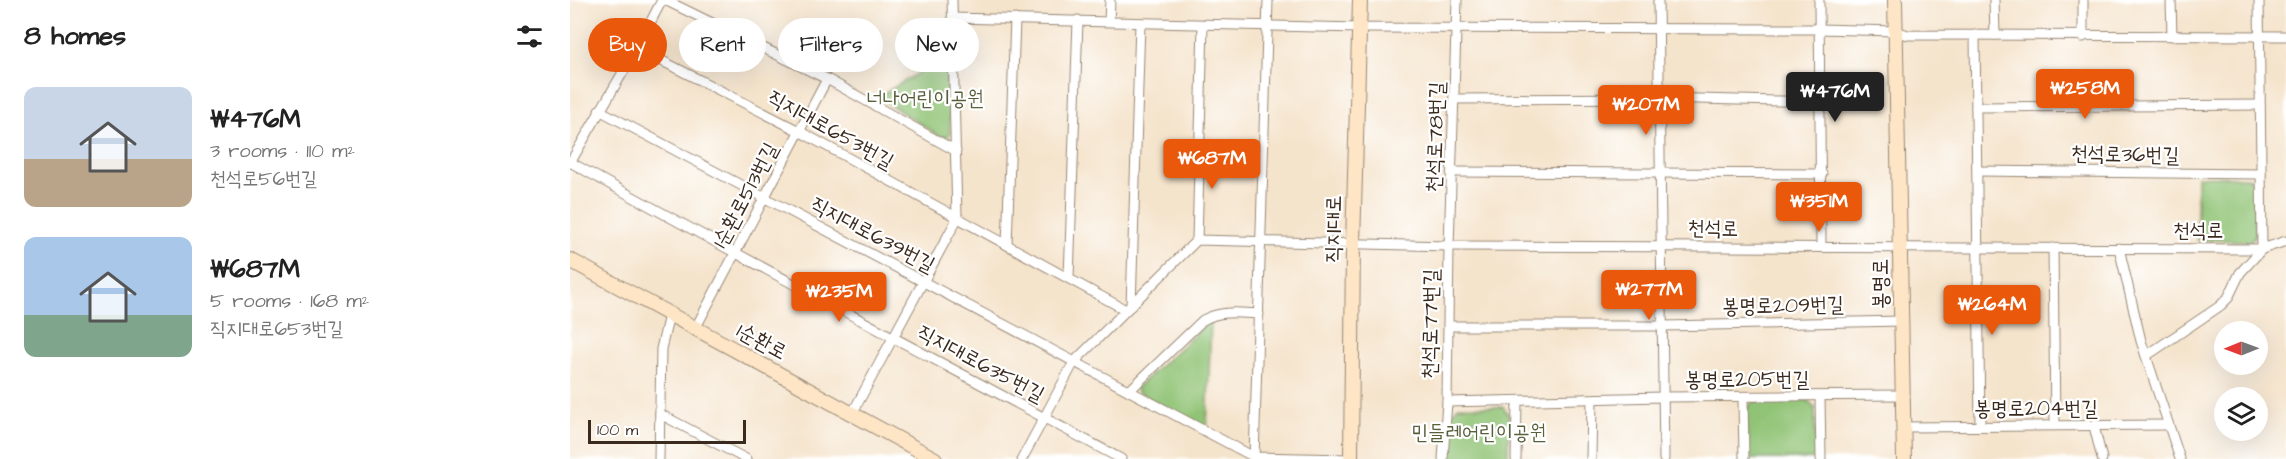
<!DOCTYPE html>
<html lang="en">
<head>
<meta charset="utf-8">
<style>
  body { margin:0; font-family:"Architects Daughter","Poor Story",sans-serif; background:#f2f2f2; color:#222; height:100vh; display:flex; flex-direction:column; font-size:22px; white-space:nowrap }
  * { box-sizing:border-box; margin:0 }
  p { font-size:20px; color:#767676 }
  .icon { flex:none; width:33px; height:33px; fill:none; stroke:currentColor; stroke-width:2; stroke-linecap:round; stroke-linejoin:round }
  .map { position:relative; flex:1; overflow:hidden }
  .drawer { display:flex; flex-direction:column; background:#fff; width:570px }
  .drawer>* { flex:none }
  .guide { position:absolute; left:18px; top:18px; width:570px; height:54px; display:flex; gap:12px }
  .needle { width:39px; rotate:269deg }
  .buttons { position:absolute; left:1644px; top:321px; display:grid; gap:12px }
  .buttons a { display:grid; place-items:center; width:54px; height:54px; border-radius:50%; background:#fff; box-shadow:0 6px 24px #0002; font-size:30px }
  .scale { position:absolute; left:18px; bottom:15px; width:158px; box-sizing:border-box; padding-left:6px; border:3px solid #3b2a1e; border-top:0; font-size:16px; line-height:21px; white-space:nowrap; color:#3b2a1e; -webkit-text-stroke:4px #fff; paint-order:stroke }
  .price { position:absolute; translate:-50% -51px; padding:0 14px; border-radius:6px; background:#ea580c; color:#fff; font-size:20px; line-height:39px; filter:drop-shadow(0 2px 3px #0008) }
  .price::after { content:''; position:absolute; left:50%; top:36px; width:18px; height:14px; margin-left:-9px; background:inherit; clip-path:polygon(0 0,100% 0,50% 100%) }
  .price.current { background:#222; color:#fff }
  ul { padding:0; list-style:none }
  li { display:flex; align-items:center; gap:18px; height:150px; padding:0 24px }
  li span { display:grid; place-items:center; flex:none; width:168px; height:120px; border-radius:12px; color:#555 }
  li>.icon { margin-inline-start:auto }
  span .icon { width:72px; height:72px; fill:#fffc; stroke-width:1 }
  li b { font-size:26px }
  h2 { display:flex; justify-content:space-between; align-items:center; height:72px; padding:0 24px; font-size:26px }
  .chip { padding:0 21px; border-radius:27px; background:#fff; box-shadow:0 6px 24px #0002; font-size:21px; line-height:54px }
  .chip.current { background:#ea580c; color:#fff }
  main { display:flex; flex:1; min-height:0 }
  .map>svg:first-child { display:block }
  .green { fill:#90c374; stroke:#667649; stroke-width:1.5 }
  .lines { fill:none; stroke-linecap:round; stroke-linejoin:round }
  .street-casing { stroke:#988775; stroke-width:11 }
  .secondary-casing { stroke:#988775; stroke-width:16 }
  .street { stroke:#fff; stroke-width:9 }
  .secondary { stroke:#fde5c5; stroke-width:14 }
  .labels { text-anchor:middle; stroke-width:4.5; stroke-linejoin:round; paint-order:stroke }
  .park-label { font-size:21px; fill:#59603c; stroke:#fff }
  .street-label { font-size:21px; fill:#3b2a1e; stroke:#fff }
</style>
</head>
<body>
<main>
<section class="drawer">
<h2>8 homes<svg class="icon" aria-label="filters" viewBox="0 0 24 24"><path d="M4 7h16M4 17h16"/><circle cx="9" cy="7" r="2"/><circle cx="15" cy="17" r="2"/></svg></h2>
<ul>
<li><span style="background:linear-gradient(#c9d6e8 60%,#b9a48a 0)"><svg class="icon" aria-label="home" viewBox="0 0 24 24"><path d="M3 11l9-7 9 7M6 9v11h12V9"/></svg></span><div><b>₩476M</b><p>3 rooms · 110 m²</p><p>천석로56번길</p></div></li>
<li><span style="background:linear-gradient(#a9c7e8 65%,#7fa58c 0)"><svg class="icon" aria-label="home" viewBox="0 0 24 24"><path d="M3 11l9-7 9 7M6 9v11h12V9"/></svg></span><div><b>₩687M</b><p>5 rooms · 168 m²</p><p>직지대로653번길</p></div></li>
</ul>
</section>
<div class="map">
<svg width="1716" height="459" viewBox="0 0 1716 459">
  <rect width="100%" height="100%" fill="#fff"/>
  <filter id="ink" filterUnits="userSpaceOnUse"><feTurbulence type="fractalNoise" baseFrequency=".0167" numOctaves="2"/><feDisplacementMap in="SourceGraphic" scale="12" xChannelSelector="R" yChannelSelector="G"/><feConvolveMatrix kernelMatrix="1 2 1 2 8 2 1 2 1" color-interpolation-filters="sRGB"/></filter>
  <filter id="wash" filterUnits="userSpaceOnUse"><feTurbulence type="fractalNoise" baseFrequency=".008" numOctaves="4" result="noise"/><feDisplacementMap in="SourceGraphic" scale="24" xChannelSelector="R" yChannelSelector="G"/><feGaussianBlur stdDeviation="1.35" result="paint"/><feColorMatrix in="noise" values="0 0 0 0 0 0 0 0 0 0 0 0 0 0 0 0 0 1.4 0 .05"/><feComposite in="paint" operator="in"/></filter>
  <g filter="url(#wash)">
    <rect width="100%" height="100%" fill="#f5e4cc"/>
    <!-- green -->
    <g class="green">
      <polygon points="378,55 380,135 372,138 308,97"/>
      <polygon points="1627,176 1677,177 1684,181 1686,233 1681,241 1627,240"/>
      <polygon points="641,320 637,429 567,392 566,388"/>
      <polygon points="1238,400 1245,409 1246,459 1178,459 1177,409 1183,401"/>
      <polygon points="888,406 933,407 939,415 938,459 879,459 880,416"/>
    </g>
  </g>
  <g filter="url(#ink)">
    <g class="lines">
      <!-- street casing -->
      <g class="street-casing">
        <g id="street">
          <polyline points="95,0 257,79 386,151"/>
          <polyline points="1088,0 1094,459"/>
          <polyline points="1249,0 1251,247"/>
          <polyline points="1424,0 1425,35"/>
          <polyline points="1513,0 1513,37"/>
          <polyline points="1601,0 1602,36"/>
          <polyline points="382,18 789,28 1249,29 1326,31 1338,35 1716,36"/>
          <polyline points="539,21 540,0"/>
          <polyline points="1405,35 1410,425"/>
          <polyline points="67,48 229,131 556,310"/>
          <polyline points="884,99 1089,98 1251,102"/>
          <polyline points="1406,107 1690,105"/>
          <polyline points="29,110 684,457 781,459"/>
          <path d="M0,162C182,264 367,360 551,459"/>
          <polyline points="0,163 67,48 92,0"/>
          <polyline points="1407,171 1691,174"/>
          <polyline points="883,172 1252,174"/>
          <polyline points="627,240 633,25"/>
          <polyline points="437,245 445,19"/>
          <polyline points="1483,248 1485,425"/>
          <polyline points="1549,248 1571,341 1610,459"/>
          <polyline points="499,278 508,20"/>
          <polyline points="561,306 570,23"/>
          <polyline points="879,326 1093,326 1332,321"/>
          <polyline points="125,329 257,79"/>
          <polyline points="1576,356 1650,306 1658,298 1670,273 1692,249 1689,0"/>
          <path d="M559,391L633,320C651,310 669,313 689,314"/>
          <polyline points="1250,397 1251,459"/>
          <polyline points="1173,398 1174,459"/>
          <polyline points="877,402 1093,397 1333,395"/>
          <polyline points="283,412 387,219 382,0"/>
          <polyline points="90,414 176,459"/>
          <polyline points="1524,426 1532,459"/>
          <polyline points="1334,427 1599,425"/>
          <polyline points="89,459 91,349 99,315"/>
          <polyline points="452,459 504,362 627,240 879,246 1692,249 1716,241"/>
          <polyline points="684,459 698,0"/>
          <polyline points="873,459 877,402 879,246 887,0"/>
          <polyline points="946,459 947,402"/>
          <polyline points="1021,459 1022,400"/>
        </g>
      </g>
      <!-- secondary casing -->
      <g class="secondary-casing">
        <g id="secondary">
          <polyline points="1325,0 1334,459"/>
          <polyline points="0,260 365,459"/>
          <polyline points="781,459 783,244 790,0"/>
        </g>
      </g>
      <!-- street -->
      <use href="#street" class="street"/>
      <!-- secondary -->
      <use href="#secondary" class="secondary"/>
    </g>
  </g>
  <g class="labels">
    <!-- park labels -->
    <g class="park-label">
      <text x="355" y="105">너나어린이공원</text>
      <text x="909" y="439">민들레어린이공원</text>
    </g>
    <!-- street labels -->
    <g class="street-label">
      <text transform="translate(261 129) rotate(29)" y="7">직지대로653번길</text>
      <text transform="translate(865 137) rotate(-88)" y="7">천석로78번길</text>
      <text transform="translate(1555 154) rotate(1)" y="7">천석로36번길</text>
      <text transform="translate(175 195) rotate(-62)" y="7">1순환로513번길</text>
      <text transform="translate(1143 228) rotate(1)" y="7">천석로</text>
      <text transform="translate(763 229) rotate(-89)" y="7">직지대로</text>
      <text x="1628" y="237">천석로</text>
      <text transform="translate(303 234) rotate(28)" y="7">직지대로639번길</text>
      <text transform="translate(1310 284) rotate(-90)" y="7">봉명로</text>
      <text transform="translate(1213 305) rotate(-1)" y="7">봉명로209번길</text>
      <text transform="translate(860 324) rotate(-89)" y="7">천석로77번길</text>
      <text transform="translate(192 341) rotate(28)" y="7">1순환로</text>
      <text transform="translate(411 363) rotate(28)" y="7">직지대로635번길</text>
      <text x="1177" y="386">봉명로205번길</text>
      <text x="1466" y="415">봉명로204번길</text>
    </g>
  </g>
</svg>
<div class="buttons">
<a><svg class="needle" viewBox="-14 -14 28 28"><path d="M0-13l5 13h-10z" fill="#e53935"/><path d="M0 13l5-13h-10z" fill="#767676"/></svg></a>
<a><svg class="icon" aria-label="layers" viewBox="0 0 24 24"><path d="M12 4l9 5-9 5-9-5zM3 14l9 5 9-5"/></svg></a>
</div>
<div class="scale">100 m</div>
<b class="price" style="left:1515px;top:120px">₩258M</b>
<b class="price current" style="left:1265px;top:123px">₩476M</b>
<b class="price" style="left:1076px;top:136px">₩207M</b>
<b class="price" style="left:642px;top:190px">₩687M</b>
<b class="price" style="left:1249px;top:233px">₩351M</b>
<b class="price" style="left:1079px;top:321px">₩277M</b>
<b class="price" style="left:269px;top:323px">₩235M</b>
<b class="price" style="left:1422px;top:336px">₩264M</b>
<div class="guide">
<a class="chip current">Buy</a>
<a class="chip">Rent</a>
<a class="chip">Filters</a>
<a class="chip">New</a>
</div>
</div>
</main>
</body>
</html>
